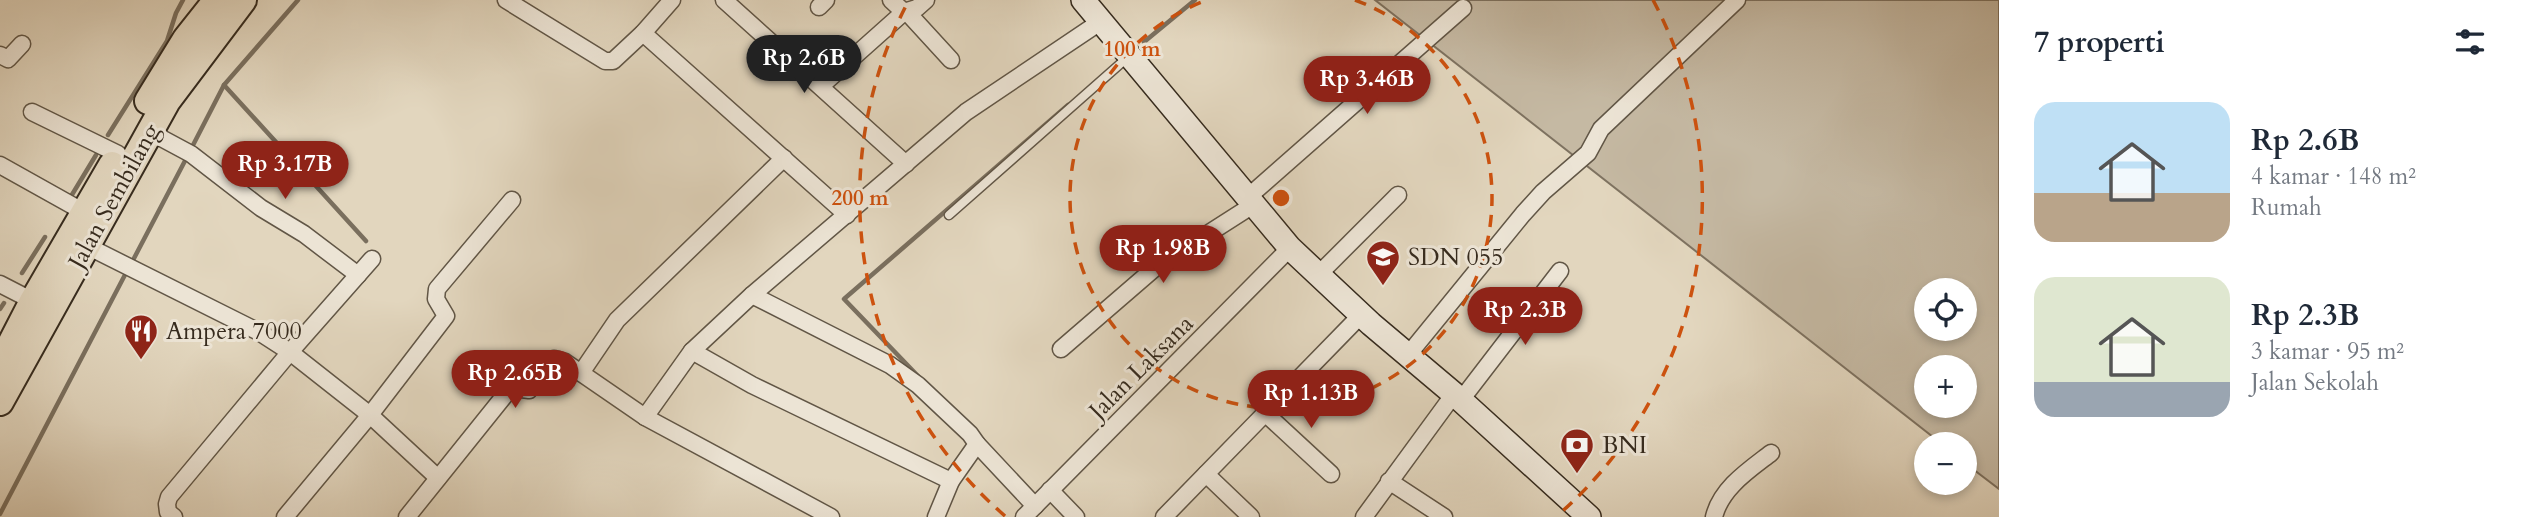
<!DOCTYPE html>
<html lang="id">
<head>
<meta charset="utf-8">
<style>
  body { margin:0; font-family:Cardo,serif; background:#f6f6f7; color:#1f2937; height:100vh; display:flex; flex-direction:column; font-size:26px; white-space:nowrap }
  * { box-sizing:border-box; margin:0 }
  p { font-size:23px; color:#747a83 }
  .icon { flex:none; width:38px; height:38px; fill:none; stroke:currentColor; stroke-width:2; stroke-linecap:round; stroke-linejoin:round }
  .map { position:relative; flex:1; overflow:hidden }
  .side { display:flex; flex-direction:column; background:#fff; width:525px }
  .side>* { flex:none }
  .fabs { position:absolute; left:1914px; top:278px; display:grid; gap:14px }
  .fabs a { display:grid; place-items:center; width:63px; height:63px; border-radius:50%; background:#fff; box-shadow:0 4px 10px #0003; font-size:35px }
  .price { position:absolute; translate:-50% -60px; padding:0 16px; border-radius:24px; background:#8f2418; color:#fff; font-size:23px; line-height:46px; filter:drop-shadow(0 2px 4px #0008) }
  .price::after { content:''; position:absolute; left:50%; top:42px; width:21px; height:16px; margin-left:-10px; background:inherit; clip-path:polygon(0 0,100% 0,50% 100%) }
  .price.active { background:#222; color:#fff }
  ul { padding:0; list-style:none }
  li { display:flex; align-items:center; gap:21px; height:175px; padding:0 35px }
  li span { display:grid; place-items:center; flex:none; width:196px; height:140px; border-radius:21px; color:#555 }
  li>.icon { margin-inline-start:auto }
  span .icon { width:84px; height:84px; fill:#fffc; stroke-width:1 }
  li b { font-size:30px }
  h2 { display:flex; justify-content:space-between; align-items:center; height:84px; padding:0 35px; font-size:30px }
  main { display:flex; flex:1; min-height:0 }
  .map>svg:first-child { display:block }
  .green { fill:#c5b9a3; stroke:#7e7260; stroke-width:2; fill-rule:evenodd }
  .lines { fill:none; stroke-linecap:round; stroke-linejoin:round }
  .stream { stroke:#7a6f5e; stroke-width:4.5 }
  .lane-casing { stroke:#615646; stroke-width:11 }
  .street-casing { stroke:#615646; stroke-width:19 }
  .secondary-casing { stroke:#362b1e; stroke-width:26 }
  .primary-casing { stroke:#362b1e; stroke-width:30 }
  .lane { stroke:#ece4d5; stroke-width:8 }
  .street { stroke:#ece4d5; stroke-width:16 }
  .secondary { stroke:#ece4d5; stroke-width:23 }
  .primary { stroke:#e2d6be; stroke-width:26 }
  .ring { fill:none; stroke:#cd520f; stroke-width:3.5; stroke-dasharray:12 9 }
  .labels { text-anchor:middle; stroke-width:6; stroke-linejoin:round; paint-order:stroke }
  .street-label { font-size:24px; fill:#362b1e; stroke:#ece4d5 }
  .poi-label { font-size:24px; fill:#362b1e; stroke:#ece4d5; text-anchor:start }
  .centre { fill:#cd520f; stroke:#ece4d5; stroke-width:3.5 }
  .ring-label { font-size:21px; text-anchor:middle; font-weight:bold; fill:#cd520f; stroke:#ece4d5; stroke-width:6; stroke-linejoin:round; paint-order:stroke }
</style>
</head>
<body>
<main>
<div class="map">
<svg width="1999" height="517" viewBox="0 0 1999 517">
  <rect width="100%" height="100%" fill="#e2d6be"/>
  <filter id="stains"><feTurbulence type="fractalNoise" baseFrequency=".00286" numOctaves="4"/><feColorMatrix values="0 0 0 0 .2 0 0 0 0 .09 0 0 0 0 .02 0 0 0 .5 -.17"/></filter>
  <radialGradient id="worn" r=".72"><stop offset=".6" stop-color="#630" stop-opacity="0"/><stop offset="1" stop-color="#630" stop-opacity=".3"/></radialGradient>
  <!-- green -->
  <path class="green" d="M1375,0H1999V489L1965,463V444H1942ZM1927,290H1965V329H1927ZM1927,368H1965V406H1927Z"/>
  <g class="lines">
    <!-- stream -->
    <g class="stream">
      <polyline points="1144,42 1195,0"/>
      <polyline points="224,85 366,241"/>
      <polyline points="108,135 167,41 176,13 183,0"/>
      <polyline points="191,149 224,85 298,0"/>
      <polyline points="70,198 96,155"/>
      <polyline points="131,264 187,157"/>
      <polyline points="22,273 45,237"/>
      <polyline points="0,309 4,303"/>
      <polyline points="918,376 844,299 1068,105"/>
      <polyline points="0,514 127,271"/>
    </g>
    <!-- lane casing -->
    <g class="lane-casing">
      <polyline id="lane" points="949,215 1128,57"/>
    </g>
    <!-- street casing -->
    <g class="street-casing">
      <g id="street">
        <polyline points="506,0 605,61 613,61 643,33 672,0"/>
        <polyline points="724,0 906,164"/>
        <polyline points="891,0 904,12 917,8 926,0"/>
        <polyline points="819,7 826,0"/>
        <polyline points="907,12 951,60"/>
        <polyline points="643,33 847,215"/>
        <polyline points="0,55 8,59 22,44"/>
        <polyline points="821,86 904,12"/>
        <polyline points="32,112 118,154"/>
        <polyline points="150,132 191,154 261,208 304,234 358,275"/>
        <polyline points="0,165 84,212"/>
        <polyline points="1247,198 1463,8"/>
        <polyline points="87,246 259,332 290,352 370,415 438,478"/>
        <polyline points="1318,275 1398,195"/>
        <polyline points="0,284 33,301"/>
        <polyline points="752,295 890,365 918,385 970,434 977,444 951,481 936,517"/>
        <polyline points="1061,349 1156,267 1253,205"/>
        <polyline points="692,351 752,385 951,481"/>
        <polyline points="1408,355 1523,214 1543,192 1588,153 1601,129 1737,0"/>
        <polyline points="581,373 617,320 784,158"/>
        <polyline points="1461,400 1560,271"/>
        <polyline points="1265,413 1331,474"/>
        <polyline points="645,417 692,351 752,295 966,112 1100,22"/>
        <polyline points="977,444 1035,506"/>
        <polyline points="1206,474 1251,517"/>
        <polyline points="1389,481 1444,517"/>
        <polyline points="1050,490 1076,517"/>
        <polyline points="174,517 168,512 167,504 169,497 290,352 372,259"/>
        <polyline points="285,517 370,415 446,316 436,299 437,289 512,200"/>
        <polyline points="407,517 509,390 514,388 529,390 545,364 554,359 565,362 645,417 831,517"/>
        <polyline points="1024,517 1290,248"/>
        <polyline points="1164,517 1361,315"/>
        <polyline points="1364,517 1454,394"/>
        <path d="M1714,517C1721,488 1749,470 1771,453"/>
      </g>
    </g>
    <!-- secondary casing -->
    <g class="secondary-casing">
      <polyline id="secondary" points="1083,0 1290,248 1371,324 1454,394 1589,517"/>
    </g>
    <!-- primary casing -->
    <g class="primary-casing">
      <g id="primary">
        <polyline points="148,101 186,39 217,0"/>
        <polyline points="0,365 33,301 112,165"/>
        <polyline points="0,402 167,101 243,0"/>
      </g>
    </g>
    <!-- lane -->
    <use href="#lane" class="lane"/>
    <!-- street -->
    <use href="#street" class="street"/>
    <!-- secondary -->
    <use href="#secondary" class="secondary"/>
    <!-- primary -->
    <use href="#primary" class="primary"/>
  </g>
  <!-- distance rings -->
  <g class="ring">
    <path d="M1355 0A211 211 0 1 1 1207 0"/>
    <path d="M1005 516A421 421 0 0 1 909 0M1653 0A421 421 0 0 1 1557 516"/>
  </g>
  <!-- icons -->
  <defs>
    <g id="school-pin" transform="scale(1.75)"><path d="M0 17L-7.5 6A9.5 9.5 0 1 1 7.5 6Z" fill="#8f2418" stroke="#ece4d5"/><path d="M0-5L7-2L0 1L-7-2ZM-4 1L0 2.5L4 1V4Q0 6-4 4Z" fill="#fff"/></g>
    <g id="restaurant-pin" transform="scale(1.75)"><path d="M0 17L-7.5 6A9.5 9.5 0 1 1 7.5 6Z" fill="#8f2418" stroke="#ece4d5"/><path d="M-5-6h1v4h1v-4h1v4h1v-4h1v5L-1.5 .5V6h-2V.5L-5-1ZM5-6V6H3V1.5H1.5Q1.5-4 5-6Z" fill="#fff"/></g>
    <g id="bank-pin" transform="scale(1.75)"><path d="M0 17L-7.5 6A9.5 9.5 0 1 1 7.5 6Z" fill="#8f2418" stroke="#ece4d5"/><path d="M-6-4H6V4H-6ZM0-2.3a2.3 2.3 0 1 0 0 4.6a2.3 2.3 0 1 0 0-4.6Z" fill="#fff"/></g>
  </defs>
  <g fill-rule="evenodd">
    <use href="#school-pin" x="1383" y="257"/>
    <use href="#restaurant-pin" x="141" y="331"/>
    <use href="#bank-pin" x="1577" y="445"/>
  </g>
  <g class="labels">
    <!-- street labels -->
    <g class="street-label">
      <text transform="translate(114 196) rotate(-61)" y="8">Jalan Sembilang</text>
      <text transform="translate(1141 367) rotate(-45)" y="8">Jalan Laksana</text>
    </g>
    <!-- poi labels -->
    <g class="poi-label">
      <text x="1408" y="265">SDN 055</text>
      <text x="166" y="339">Ampera 7000</text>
      <text x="1602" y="453">BNI</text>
    </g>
  </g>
  <circle cx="1281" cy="198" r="10" class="centre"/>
  <g class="ring-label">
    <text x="1132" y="56">100 m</text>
    <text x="860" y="205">200 m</text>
  </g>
  <rect width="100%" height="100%" filter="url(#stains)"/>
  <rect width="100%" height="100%" fill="url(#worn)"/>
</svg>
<div class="fabs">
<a><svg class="icon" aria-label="locate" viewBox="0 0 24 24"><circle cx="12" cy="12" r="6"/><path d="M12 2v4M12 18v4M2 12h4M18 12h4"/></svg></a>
<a>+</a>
<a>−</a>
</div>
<b class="price active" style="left:804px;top:95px">Rp 2.6B</b>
<b class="price" style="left:1367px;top:116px">Rp 3.46B</b>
<b class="price" style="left:285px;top:201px">Rp 3.17B</b>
<b class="price" style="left:1163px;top:285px">Rp 1.98B</b>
<b class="price" style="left:1525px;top:347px">Rp 2.3B</b>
<b class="price" style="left:515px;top:410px">Rp 2.65B</b>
<b class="price" style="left:1311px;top:430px">Rp 1.13B</b>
</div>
<section class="side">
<h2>7 properti<svg class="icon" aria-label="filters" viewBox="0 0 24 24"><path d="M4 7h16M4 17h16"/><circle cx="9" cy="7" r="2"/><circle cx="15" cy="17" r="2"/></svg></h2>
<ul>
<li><span style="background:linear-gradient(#bfe0f5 65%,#b9a48a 0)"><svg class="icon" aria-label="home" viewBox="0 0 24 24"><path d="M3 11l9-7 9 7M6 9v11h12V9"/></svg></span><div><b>Rp 2.6B</b><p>4 kamar · 148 m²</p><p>Rumah</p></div></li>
<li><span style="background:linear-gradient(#dfe7d0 75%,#9aa5b1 0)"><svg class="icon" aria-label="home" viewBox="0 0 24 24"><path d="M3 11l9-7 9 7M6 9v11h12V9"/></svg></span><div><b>Rp 2.3B</b><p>3 kamar · 95 m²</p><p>Jalan Sekolah</p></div></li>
</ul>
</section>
</main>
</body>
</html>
